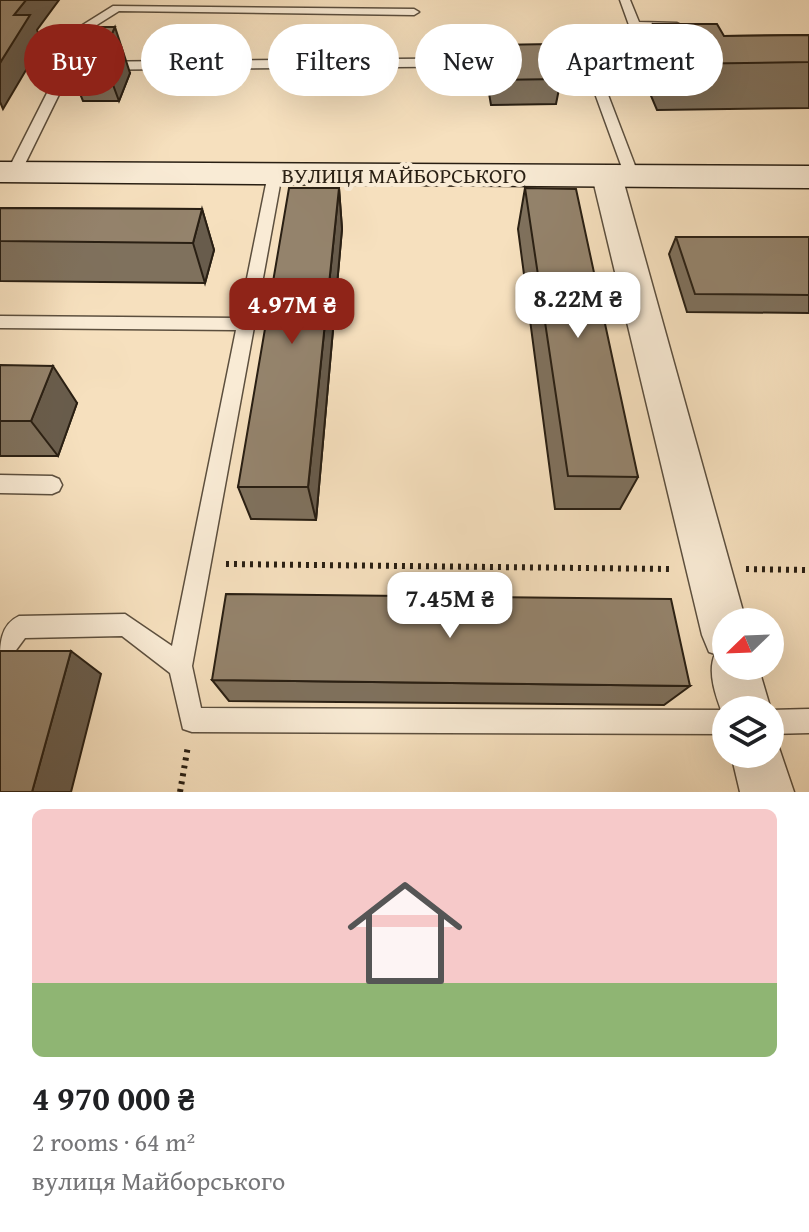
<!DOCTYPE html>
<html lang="en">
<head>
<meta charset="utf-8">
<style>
  body { margin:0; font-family:"Gentium Book Plus",serif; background:#f2f2f2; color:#202124; height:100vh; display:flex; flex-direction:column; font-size:30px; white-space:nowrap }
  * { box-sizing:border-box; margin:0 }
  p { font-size:26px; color:#757577 }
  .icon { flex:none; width:44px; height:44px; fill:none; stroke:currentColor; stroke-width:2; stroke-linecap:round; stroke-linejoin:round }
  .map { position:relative; height:792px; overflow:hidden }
  .details { display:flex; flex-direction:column; background:#fff; flex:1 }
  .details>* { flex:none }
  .guide { position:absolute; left:24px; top:24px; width:762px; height:72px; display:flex; gap:16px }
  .needle { width:52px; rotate:247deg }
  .tools { position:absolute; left:712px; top:608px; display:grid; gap:16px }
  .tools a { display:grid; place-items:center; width:72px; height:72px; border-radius:50%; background:#fff; box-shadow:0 8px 32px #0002; font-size:40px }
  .price { position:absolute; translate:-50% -68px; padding:0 18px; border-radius:16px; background:#fff; color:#222; font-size:26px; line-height:52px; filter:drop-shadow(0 2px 4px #0008) }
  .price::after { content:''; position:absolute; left:50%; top:48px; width:24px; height:18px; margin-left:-12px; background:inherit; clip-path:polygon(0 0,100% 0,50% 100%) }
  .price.current { background:#8f2418; color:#fff }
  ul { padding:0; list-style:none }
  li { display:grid; align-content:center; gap:16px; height:424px; padding:0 32px }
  li span { display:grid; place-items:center; height:248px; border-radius:12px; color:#555 }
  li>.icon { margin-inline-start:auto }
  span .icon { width:144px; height:144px; fill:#fffc; stroke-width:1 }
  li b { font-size:34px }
  .tag { padding:0 28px; border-radius:36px; background:#fff; box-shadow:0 8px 32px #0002; font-size:28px; line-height:72px }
  .tag.current { background:#8f2418; color:#fff }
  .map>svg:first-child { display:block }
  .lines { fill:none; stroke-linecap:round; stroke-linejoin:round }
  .lane-casing { stroke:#5c4f3e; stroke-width:3 }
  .street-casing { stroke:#5c4f3e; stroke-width:3 }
  .secondary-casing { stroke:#291f13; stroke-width:3 }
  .path { stroke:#291f13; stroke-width:6; stroke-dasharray:3 5; stroke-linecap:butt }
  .lane { fill:#f9ebd5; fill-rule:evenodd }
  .street { fill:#f9ebd5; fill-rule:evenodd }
  .secondary { fill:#f9ebd5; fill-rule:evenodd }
  .wall { fill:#7f715d; stroke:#291f13; stroke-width:2 }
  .shaded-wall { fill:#685c4c; stroke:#291f13; stroke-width:2 }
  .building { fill:#94836c; stroke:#291f13; stroke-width:2 }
  .labels { text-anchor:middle; stroke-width:8; stroke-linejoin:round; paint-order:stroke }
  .far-street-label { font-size:22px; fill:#291f13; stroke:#f9ebd5 }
</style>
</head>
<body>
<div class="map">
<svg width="809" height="792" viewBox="0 0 809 792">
  <rect width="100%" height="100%" fill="#f6e0be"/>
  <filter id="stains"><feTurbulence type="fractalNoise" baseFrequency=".0025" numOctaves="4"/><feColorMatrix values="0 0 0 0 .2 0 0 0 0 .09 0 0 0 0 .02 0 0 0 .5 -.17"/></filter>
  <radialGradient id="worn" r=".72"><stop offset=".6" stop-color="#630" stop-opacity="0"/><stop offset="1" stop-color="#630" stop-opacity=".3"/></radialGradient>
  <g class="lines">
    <!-- lane casing -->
    <g class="lane-casing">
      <g id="lane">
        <polygon points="620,0 630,0 639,22 677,23 683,26 677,29 638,28 617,59 667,59 673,63 671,65 597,66 639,176 632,180 625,176 585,66 534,66 528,62 534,58 605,59 629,25"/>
        <polygon points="113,6 414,9 419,12 414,15 119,11 92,28 75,62 508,58 514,62 508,66 71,70 21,172 19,175 9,175 7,172 81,26"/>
        <path d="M275,170L282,174L192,666L201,708L726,710V734L192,732L183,729L170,673L122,636L25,638L8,661L0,664C0,644 0,625 19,616L125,614L172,646L236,330L0,328V316L239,318L268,174Z"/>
        <polygon points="0,475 52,476 59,479 62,485 59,491 52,494 0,493"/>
        <polygon points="809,709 809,733 770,734 770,710"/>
      </g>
    </g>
    <!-- street casing -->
    <g class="street-casing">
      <g id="street">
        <path d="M607,167L617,170L622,176L746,622H726V666H758L771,710L770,713V710H726V723C718,702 706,674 715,654L709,652L702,635L592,176L597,170Z"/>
        <polygon points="770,733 775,736 794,792 740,792 731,754 770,754"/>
      </g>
    </g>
    <!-- secondary casing -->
    <g class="secondary-casing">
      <polygon id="secondary" points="0,162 809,166 809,188 0,182"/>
    </g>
    <!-- path -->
    <g class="path">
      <polyline points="226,564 672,569"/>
      <polyline points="746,569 809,570"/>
      <polyline points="180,792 188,746"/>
    </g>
    <!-- lane -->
    <use href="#lane" class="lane"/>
    <!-- street -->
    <use href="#street" class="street"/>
    <!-- secondary -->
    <use href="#secondary" class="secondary"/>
  </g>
  <!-- wall -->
  <g class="wall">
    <polygon points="653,24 724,36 809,35 809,108 657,110 640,70"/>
    <polygon points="79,27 130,73 119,101 83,101 64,55"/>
    <polygon points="488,45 561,79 556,104 491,105 485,70"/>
    <polygon points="339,188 342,229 316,520 251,519 238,487"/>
    <polygon points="525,188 638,477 620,509 555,509 518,229"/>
    <polygon points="0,208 202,209 214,250 205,283 0,281"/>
    <polygon points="676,237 809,237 809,313 687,312 669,254"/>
    <polygon points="0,365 77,403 58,456 0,456"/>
    <polygon points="212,680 690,686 664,705 229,701"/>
  </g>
  <!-- shaded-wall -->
  <g class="shaded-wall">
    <polygon points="26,0 59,0 37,30 42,43 3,109 0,102 0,63 14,15"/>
    <polygon points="115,27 130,73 119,101 102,55"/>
    <polygon points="339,188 342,229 316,520 308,487"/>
    <polygon points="202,209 214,250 205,283 193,243"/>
    <polygon points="53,366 77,403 58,456 31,421"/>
    <polygon points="71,651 101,674 71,792 32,792"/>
  </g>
  <!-- building -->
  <g class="building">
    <polygon points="0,0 26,0 14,15 30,15 0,63"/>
    <polygon points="653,24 717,24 724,36 809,35 809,62 672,64"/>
    <polygon points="79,27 115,27 102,55 64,55"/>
    <polygon points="552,44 561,79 493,80 488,45"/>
    <polygon points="289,188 339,188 308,487 238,487"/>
    <polygon points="525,188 576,189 638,477 568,476"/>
    <polygon points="0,208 202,209 193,243 0,241"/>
    <polygon points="676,237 809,237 809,295 695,294"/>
    <polygon points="0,365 53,366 31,421 0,421"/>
    <polygon points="226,594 671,599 690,686 212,680"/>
    <polygon points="0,651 71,651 32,792 0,792"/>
  </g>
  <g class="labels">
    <!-- far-street labels -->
    <g class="far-street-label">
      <text x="404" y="183">ВУЛИЦЯ МАЙБОРСЬКОГО</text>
    </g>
  </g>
  <rect width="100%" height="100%" filter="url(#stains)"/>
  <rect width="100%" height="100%" fill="url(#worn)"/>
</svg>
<div class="tools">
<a><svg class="needle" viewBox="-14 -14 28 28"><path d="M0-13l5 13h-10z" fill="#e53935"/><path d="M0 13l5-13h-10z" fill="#757577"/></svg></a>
<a><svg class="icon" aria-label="layers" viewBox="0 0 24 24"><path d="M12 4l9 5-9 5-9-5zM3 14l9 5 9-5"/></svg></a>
</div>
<b class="price" style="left:578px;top:340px">8.22M ₴</b>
<b class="price current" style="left:292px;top:346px">4.97M ₴</b>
<b class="price" style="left:450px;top:640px">7.45M ₴</b>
<div class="guide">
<a class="tag current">Buy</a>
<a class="tag">Rent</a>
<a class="tag">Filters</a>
<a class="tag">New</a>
<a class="tag">Apartment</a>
</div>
</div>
<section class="details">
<ul>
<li><span style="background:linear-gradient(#f6c9c9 70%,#8fb573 0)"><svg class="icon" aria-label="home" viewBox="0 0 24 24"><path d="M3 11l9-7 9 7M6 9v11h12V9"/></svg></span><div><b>4 970 000 ₴</b><p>2 rooms · 64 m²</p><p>вулиця Майборського</p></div></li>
</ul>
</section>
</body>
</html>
